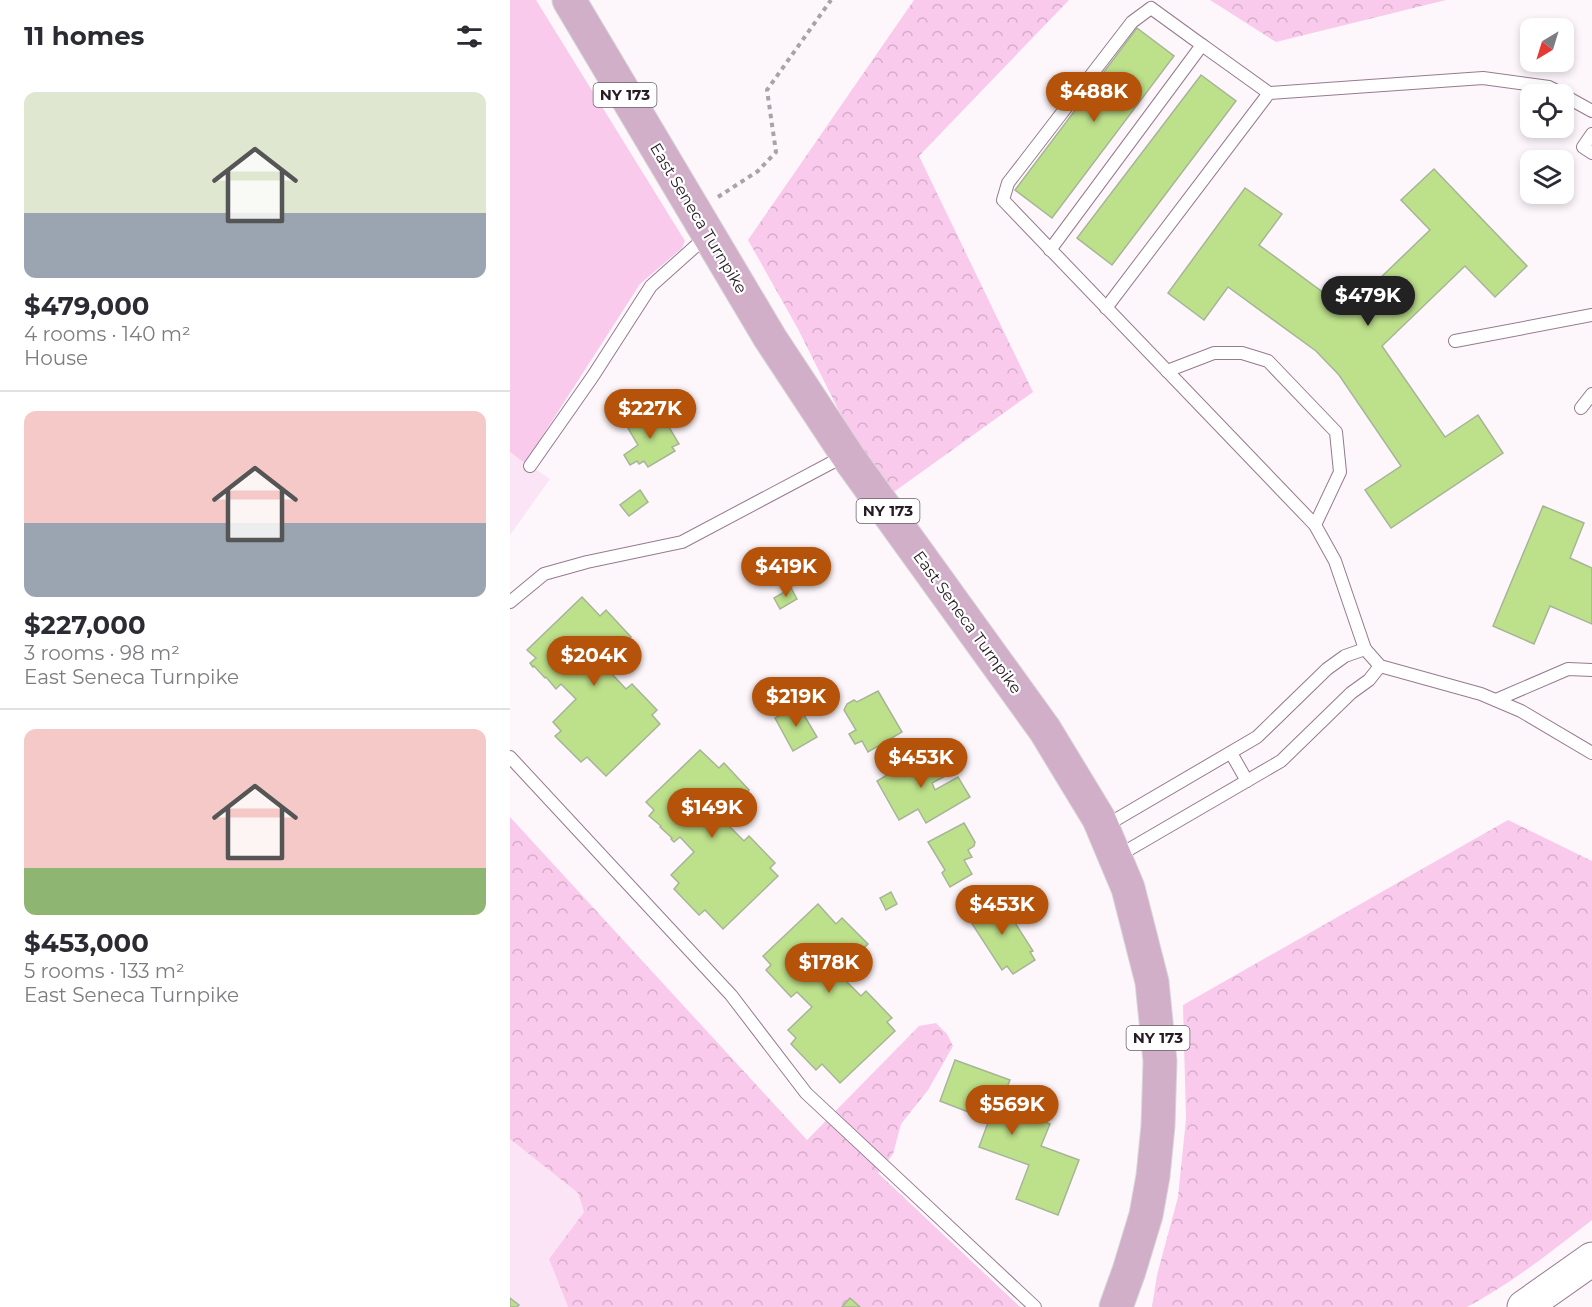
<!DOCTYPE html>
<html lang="en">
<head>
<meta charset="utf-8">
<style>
  body { margin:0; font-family:Montserrat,sans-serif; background:#f2f2f3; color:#2b2b33; height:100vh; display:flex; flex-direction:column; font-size:22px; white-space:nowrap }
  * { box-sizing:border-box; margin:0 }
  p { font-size:20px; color:#7c7c81 }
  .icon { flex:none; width:33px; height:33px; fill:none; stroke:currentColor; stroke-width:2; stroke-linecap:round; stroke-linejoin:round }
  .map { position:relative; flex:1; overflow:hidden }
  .panel { display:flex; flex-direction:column; background:#fff; width:510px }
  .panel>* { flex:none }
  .needle { width:39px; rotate:218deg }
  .controls { position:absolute; left:1010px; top:18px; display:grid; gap:12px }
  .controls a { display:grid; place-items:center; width:54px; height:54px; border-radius:12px; background:#fff; box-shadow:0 3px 9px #0003; font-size:30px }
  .price { position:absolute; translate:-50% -51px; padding:0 14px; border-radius:21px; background:#b45309; color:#fff; font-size:20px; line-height:39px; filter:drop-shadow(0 2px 3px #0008) }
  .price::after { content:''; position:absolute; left:50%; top:36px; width:18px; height:14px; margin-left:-9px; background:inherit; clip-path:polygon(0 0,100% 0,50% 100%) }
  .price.selected { background:#222; color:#fff }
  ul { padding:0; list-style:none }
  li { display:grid; align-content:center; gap:12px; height:318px; padding:0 24px }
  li+li { border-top:2px solid #e1e1e2 }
  li span { display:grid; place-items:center; height:186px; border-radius:12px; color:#555 }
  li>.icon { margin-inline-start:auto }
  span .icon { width:108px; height:108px; fill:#fffc; stroke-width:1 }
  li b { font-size:26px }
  h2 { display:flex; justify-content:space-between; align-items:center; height:72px; padding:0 24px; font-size:26px }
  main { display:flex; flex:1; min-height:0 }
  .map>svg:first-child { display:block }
  .built { fill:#fbe4f5 }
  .green { fill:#f9caec }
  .forest { fill:url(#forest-crowns) }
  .building { fill:#bde08b; stroke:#a7b597; stroke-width:1.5 }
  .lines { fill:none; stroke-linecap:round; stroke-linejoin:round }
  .lane-casing { stroke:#967a8f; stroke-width:14 }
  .secondary-casing { stroke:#967a8f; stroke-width:35 }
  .primary-casing { stroke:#d8d6d8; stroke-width:35 }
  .path { stroke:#aaa2a8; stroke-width:4; stroke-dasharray:4.5 4.5; stroke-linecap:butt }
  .lane { stroke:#fff; stroke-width:12 }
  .secondary { stroke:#fff; stroke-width:33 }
  .primary { stroke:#d1afc9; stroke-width:33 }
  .labels { text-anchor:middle; stroke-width:4.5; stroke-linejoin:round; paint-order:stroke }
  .shield { fill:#fff; stroke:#686066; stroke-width:1.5 }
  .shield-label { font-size:15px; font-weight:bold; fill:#271c24 }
  .street-label { font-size:16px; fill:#271c24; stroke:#fff }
</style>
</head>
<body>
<main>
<section class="panel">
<h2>11 homes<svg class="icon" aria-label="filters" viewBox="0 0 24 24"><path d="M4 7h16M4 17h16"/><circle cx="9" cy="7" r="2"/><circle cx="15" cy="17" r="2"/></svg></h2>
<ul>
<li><span style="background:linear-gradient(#dfe7d0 65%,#9aa5b1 0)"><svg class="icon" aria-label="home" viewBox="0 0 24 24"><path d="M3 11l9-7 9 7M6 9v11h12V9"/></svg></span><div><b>$479,000</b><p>4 rooms · 140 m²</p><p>House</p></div></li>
<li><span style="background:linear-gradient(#f6c9c9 60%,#9aa5b1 0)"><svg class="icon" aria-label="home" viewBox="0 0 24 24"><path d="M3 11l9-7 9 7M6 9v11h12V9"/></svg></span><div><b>$227,000</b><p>3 rooms · 98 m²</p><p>East Seneca Turnpike</p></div></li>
<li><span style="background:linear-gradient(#f6c9c9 75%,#8fb573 0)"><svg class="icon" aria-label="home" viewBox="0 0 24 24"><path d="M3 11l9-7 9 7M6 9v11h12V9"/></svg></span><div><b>$453,000</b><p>5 rooms · 133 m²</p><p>East Seneca Turnpike</p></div></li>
</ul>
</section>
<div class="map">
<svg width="1082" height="1307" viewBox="0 0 1082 1307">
  <defs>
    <pattern id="forest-crowns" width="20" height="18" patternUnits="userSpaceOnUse" patternTransform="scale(1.5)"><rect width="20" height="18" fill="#f9caec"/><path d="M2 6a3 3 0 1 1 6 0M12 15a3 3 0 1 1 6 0" fill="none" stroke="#d5adca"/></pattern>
  </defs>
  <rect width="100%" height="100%" fill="#fdf7fb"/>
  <!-- built -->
  <g class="built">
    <polygon points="0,452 40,479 0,535"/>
    <polygon points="0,1139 68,1193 74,1212 39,1259 58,1307 0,1307"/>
  </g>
  <!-- green -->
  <polygon class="green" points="0,0 26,0 175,241 172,248 130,284 15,463 0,452"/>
  <!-- forest -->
  <g class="forest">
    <polygon points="404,0 559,0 409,156 523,392 381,494 334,421 288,329 238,240"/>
    <polygon points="700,0 936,0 766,42"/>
    <polygon points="0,817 297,1140 409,1026 426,1023 437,1034 443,1046 418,1090 391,1124 383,1154 368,1173 510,1307 58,1307 39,1259 74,1212 68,1193 0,1139"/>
    <path d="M998,820L1082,861V1220C1042,1251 1002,1283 957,1307H642L647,1275L668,1197L676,1119L673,1005Z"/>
  </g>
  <!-- building -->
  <g class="building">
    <polygon points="627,28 664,56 542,218 505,190"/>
    <polygon points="691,75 726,101 602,265 567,238"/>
    <polygon points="924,169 1017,266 985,297 955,266 872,346 935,437 968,415 993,453 881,528 855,490 891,466 829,375 806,351 718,287 694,320 658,293 735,188 772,214 749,245 837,310 920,230 891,200"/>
    <polygon points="138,410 148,427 156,422 169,444 162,447 165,451 138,467 134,461 129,464 127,461 120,465 114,455 128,445 115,423"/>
    <polygon points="130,490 138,502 119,516 110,505"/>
    <polygon points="1033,506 1074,523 1060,558 1082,568 1082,624 1040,606 1024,644 983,626"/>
    <polygon points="281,588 287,599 270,609 264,598"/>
    <polygon points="72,597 90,616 96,610 121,637 116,642 125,650 101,673 116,689 122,684 147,710 142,715 150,724 96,776 77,757 71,762 45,736 51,731 43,722 66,699 51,684 46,689 36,677 35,678 24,666 23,667 20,663 26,658 17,650"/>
    <polygon points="368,691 392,732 358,752 352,741 345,744 339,734 346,730 334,710 337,704 344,700 347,702"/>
    <polygon points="288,705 307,737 283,751 265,718"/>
    <polygon points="190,750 209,768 214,763 239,790 234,794 243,803 219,826 234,841 239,836 265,863 260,868 268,876 213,929 195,910 189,915 164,889 169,883 161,875 184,852 170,837 164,842 161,839 162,838 150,827 151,826 139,816 144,810 136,802"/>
    <polygon points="404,751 418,775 424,772 421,767 433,760 441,773 422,783 425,790 448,777 460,797 416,823 408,809 389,820 367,781 392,766 388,760"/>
    <polygon points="454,823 465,842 464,846 458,850 462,857 454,860 462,874 440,887 432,873 435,870 418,842"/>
    <polygon points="381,892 387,904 376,910 370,898"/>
    <polygon points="488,896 523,951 520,952 525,960 503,974 497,966 492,970 457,916"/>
    <polygon points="308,904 326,924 332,918 358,944 352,950 360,958 336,981 351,996 356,991 382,1018 377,1022 385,1031 330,1083 312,1064 306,1070 281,1044 286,1038 278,1030 302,1007 287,992 281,997 256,970 261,965 253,956"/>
    <polygon points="445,1060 500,1080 490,1105 540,1124 531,1146 569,1160 548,1215 506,1199 519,1165 469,1147 479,1120 430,1101"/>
    <polygon points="0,1298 9,1305 7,1307 0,1307"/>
    <polygon points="340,1298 350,1307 332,1307"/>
  </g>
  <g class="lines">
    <!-- lane casing -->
    <g class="lane-casing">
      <g id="lane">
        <polyline points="692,45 641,8 622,22 498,183 493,200 805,525 825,561 855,649 870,666 971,694 1011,711 1082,753"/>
        <polyline points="1053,95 1082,111"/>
        <polyline points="1082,134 1073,147 1082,153"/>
        <polyline points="540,250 692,45 759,93"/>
        <polyline points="596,308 759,93 973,78 1039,87 1053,94"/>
        <polyline points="945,341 1082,315"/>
        <polyline points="657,371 704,353 732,353 758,361 826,432 830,472 805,525"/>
        <polyline points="1071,408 1082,394"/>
        <polyline points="20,466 83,376 141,286 198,235"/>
        <polyline points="0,602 34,574 77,562 172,542 336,455"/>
        <polyline points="986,700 1058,669 1082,670"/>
        <polyline points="721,753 737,781"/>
        <polyline points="0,757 221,995 296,1093 525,1307"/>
        <polyline points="595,826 747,737 817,669 835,656 855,649"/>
        <polyline points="606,857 771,761 841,693 859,680 870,666"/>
      </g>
    </g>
    <!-- secondary casing -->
    <g class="secondary-casing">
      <polyline id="secondary" points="1014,1307 1082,1259"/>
    </g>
    <!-- primary casing -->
    <g class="primary-casing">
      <polyline id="primary" points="59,0 260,338 341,461 535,730 589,819 618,888 642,982 650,1061 648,1126 643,1176 636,1215 619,1271 606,1307"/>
    </g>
    <!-- path -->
    <polyline class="path" points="208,197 248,171 266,152 257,90 321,0"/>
    <!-- lane -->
    <use href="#lane" class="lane"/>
    <!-- secondary -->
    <use href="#secondary" class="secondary"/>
    <!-- primary -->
    <use href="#primary" class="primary"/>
  </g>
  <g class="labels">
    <!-- shield labels -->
    <g class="shield">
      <rect x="83.5" y="83" width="63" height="24" rx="4.5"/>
      <rect x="346.5" y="499" width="63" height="24" rx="4.5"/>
      <rect x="616.5" y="1026" width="63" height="24" rx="4.5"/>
    </g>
    <g class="shield-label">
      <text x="115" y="100">NY 173</text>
      <text x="378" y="516">NY 173</text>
      <text x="648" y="1043">NY 173</text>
    </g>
    <!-- street labels -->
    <g class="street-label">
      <text transform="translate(189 218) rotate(59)" y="6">East Seneca Turnpike</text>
      <text transform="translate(458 622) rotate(54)" y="6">East Seneca Turnpike</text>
    </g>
  </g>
</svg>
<div class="controls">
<a><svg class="needle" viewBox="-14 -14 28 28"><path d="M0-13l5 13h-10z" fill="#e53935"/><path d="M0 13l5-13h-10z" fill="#7c7c81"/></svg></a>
<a><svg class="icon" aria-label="locate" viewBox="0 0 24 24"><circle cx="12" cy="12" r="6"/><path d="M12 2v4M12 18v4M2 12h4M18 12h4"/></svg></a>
<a><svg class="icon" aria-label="layers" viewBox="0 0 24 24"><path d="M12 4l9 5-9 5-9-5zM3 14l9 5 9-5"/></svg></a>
</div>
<b class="price" style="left:584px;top:123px">$488K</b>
<b class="price selected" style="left:858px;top:327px">$479K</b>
<b class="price" style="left:140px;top:440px">$227K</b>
<b class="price" style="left:276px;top:598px">$419K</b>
<b class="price" style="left:84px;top:687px">$204K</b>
<b class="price" style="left:286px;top:728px">$219K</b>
<b class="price" style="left:411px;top:789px">$453K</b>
<b class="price" style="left:202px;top:839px">$149K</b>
<b class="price" style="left:492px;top:936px">$453K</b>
<b class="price" style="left:319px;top:994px">$178K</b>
<b class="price" style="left:502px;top:1136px">$569K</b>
</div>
</main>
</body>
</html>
